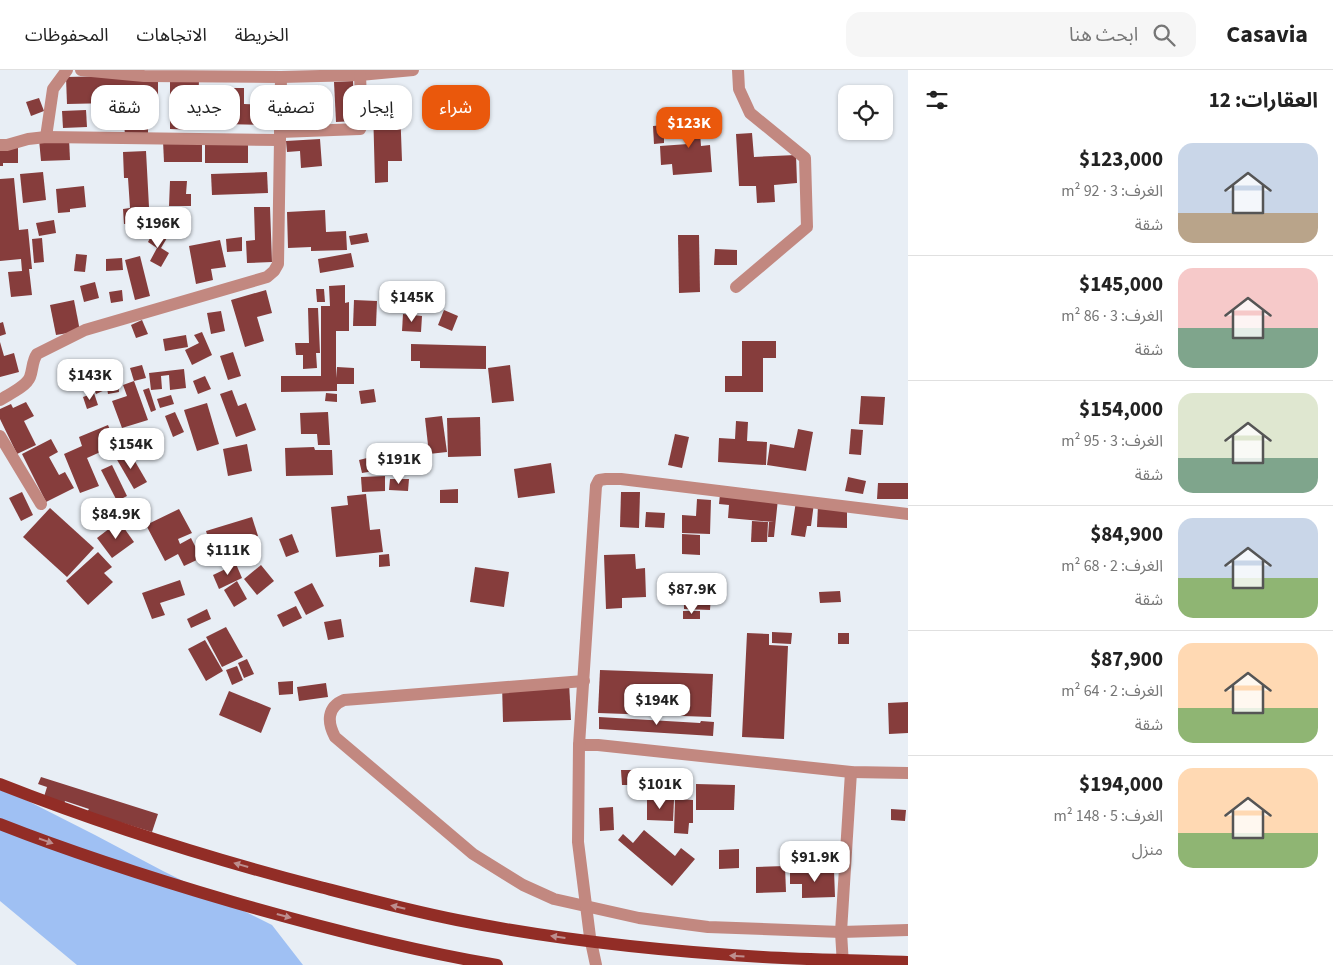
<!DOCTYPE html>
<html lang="ar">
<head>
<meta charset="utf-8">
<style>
  body { margin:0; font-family:"Source Sans 3","Noto Sans Arabic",sans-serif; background:#f6f6f6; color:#222; direction:rtl; height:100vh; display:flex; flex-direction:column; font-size:19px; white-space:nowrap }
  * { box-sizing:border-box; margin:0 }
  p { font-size:16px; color:#767676 }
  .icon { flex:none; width:28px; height:28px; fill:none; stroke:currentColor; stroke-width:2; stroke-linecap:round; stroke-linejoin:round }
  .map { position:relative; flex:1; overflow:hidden; direction:ltr }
  .side { display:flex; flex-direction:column; background:#fff; width:425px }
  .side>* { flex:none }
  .banner { position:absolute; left:15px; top:15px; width:475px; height:45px; direction:rtl; display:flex; gap:10px }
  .tools { position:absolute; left:838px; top:15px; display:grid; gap:10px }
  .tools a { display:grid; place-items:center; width:55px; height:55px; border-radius:10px; background:#fff; box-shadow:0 1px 4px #0004; font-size:25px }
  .price { position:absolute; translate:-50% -42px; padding:0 11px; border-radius:10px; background:#fff; color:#222; font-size:16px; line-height:32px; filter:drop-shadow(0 1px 2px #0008) }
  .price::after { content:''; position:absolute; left:50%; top:30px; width:15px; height:11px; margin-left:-8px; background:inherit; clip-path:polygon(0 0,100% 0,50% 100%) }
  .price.active { background:#ea580c; color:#fff }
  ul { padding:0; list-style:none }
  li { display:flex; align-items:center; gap:15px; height:125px; padding:0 15px }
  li+li { border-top:1px solid #e0e0e0 }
  li span { display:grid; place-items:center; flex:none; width:140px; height:100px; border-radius:15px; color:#555 }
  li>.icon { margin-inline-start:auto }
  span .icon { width:60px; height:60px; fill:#fffc; stroke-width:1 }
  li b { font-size:21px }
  h2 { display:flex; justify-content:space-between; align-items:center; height:60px; padding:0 15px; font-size:21px }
  .tag { padding:0 18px; border-radius:15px; background:#fff; box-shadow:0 1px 4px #0004; font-size:18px; line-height:45px }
  .tag.active { background:#ea580c; color:#fff }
  header { display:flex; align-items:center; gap:30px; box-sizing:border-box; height:70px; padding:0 25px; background:#fff; border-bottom:1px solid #e0e0e0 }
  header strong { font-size:24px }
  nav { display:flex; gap:28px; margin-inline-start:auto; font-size:18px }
  .search { width:350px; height:45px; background:#f6f6f6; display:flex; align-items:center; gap:12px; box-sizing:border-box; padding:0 18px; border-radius:15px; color:#767676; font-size:19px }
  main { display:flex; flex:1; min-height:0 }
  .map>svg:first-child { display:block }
  .water { fill:#9fc0f3 }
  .building { fill:#863d3c }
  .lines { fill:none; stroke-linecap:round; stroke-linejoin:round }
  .street { stroke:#c28880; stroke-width:12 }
  .primary { stroke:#922d26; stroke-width:12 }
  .primary-bridge { stroke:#922d26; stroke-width:12 }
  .oneway { fill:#bd8e8e }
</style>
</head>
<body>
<header>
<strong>Casavia</strong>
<div class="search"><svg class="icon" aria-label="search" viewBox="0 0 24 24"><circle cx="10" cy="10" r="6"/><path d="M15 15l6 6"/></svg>ابحث هنا</div>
<nav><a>الخريطة</a><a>الاتجاهات</a><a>المحفوظات</a></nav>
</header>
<main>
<section class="side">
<h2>العقارات: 12<svg class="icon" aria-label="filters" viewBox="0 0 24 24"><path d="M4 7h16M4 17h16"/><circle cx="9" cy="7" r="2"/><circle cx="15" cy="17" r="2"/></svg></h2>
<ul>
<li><span style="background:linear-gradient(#c9d6e8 70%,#b9a48a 0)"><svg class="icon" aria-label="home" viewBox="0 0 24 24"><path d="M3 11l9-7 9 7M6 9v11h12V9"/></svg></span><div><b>$123,000</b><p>الغرف: 3 · 92 m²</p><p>شقة</p></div></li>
<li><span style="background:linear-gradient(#f6c9c9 60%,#7fa58c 0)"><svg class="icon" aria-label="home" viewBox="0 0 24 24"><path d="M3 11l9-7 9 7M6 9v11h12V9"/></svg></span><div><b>$145,000</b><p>الغرف: 3 · 86 m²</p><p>شقة</p></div></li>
<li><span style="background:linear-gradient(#dfe7d0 65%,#7fa58c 0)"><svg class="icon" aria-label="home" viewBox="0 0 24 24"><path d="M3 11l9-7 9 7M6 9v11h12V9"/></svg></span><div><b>$154,000</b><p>الغرف: 3 · 95 m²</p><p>شقة</p></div></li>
<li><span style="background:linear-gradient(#c9d6e8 60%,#8fb573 0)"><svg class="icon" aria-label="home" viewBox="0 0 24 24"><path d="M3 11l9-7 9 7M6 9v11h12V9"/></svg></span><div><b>$84,900</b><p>الغرف: 2 · 68 m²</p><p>شقة</p></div></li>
<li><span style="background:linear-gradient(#ffd9b3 65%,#8fb573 0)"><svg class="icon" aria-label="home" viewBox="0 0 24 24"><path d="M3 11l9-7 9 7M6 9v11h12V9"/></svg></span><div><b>$87,900</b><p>الغرف: 2 · 64 m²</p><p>شقة</p></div></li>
<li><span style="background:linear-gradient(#ffd9b3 65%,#8fb573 0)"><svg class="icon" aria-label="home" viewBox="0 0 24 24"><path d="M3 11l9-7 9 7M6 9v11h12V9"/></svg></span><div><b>$194,000</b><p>الغرف: 5 · 148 m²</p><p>منزل</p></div></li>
</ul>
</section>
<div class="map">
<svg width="908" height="895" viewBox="0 0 908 895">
  <rect width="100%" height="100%" fill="#e8eef5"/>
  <!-- water -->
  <polygon class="water" points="0,720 24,729 95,765 163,801 272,855 303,895 77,895 0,831"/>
  <!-- building -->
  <g class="building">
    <polygon points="158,5 158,32 67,34 66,7"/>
    <polygon points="170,10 199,10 197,60 170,59"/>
    <polygon points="353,11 355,51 336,52 334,12"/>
    <polygon points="319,15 320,52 295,53 295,16"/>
    <polygon points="224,18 244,18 244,34 267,35 267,55 223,54"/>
    <polygon points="39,28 44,41 31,46 26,32"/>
    <polygon points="139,36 154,38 153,47 138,45"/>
    <polygon points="400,36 402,91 388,91 388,112 375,113 373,37"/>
    <polygon points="123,37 134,37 135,49 148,49 148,65 125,66"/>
    <polygon points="86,40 87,57 63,58 62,41"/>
    <polygon points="719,52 719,61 700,62 701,76 710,75 712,102 673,105 672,94 661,95 660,76 688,74 688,66 666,67 666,55"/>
    <polygon points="664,55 664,73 654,74 653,56"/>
    <polygon points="752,63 754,87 796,85 797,113 774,115 775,132 757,133 756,116 739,116 736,64"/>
    <polygon points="69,68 70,90 41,91 39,69"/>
    <polygon points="205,69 248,70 248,93 205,93"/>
    <polygon points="320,69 322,96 301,98 300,81 287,82 286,71"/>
    <polygon points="202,70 202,92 164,92 163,71"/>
    <polygon points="18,72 18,93 3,93 3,96 0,96 0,73"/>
    <polygon points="146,81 149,137 136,138 137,153 124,154 123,139 130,138 128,108 124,108 123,82"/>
    <polygon points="43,102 46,130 23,133 20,104"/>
    <polygon points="267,102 268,123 212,125 211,104"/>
    <polygon points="14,108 19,160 28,159 32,199 29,199 32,225 11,227 8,202 22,201 21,189 0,191 0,109"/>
    <polygon points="170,111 187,111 186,124 191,124 191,136 169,136"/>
    <polygon points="84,116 86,137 70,139 70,142 58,143 56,119"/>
    <polygon points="254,137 270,137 272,192 247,193 246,171 255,170"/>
    <polygon points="325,140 326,162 346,161 347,180 311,181 311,177 288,178 287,142"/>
    <polygon points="54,150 56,163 39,166 36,153"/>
    <polygon points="154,160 167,168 161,178 169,183 161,197 150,191 157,178 148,172"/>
    <polygon points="367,163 369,172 351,175 349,166"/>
    <polygon points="678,165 699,165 700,222 679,223"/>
    <polygon points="242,167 242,181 227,182 226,169"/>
    <polygon points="42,168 44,192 34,193 32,169"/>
    <polygon points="220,170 226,197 211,199 213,210 196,214 189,176"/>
    <polygon points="715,179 737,180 737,195 714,195"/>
    <polygon points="351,183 354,197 320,203 318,189"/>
    <polygon points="76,184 87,185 85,202 74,201"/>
    <polygon points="140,186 150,226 135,230 125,190"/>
    <polygon points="122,188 123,200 106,201 106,189"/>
    <polygon points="95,212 99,228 84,232 80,216"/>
    <polygon points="345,215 345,233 349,232 349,261 336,261 336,308 337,297 354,298 354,314 337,314 337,321 281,322 281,306 321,306 321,236 330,236 329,216"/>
    <polygon points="316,219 324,219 325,232 317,232"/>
    <polygon points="122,220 123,231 111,233 109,222"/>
    <polygon points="266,220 272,243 257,247 264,271 245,277 231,230"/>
    <polygon points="416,227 431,231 428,242 414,239"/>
    <polygon points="74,230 80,261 56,265 50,235"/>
    <polygon points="354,230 377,231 376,256 353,256"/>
    <polygon points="308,238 318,238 320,283 316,283 317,298 303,299 303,285 296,285 295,273 309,273"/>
    <polygon points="444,240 458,246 452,261 438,255"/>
    <polygon points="221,241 225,261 211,264 207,243"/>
    <polygon points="403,244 422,246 421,262 402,261"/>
    <polygon points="142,250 148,264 136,268 131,255"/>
    <polygon points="3,252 6,264 0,266 0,253"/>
    <polygon points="202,262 212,285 192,295 185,280 199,273 194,265"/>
    <polygon points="186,265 188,277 165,281 163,269"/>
    <polygon points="742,271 776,271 776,288 763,288 763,322 725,322 725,306 742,306"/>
    <polygon points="0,272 4,286 14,283 19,302 0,307"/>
    <polygon points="411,274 486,276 486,299 420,298 420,291 411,291"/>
    <polygon points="233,282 241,306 228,310 220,286"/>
    <polygon points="142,295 146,308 134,311 130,298"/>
    <polygon points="510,295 514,331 492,333 488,298"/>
    <polygon points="184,299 186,318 170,320 169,305 161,306 162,319 151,320 149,303"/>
    <polygon points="97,302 105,320 96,324 88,305"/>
    <polygon points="117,303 119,322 108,324 105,305"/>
    <polygon points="205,306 211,319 198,324 193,311"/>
    <polygon points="134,311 148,350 122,358 112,331 127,326 123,315"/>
    <polygon points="149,318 156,340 151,342 143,320"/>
    <polygon points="374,319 376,332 361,334 359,321"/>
    <polygon points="232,320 238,336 246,333 256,360 236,367 220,324"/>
    <polygon points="94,323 98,335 87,339 83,327"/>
    <polygon points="326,323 337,324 337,332 325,331"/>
    <polygon points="171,325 174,334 160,338 157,329"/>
    <polygon points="861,326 885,327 883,355 859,354"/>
    <polygon points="26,332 34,346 24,351 36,375 17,384 0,349 0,339 11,334 13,338"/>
    <polygon points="207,333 219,374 197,381 184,340"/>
    <polygon points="175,342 184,362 173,367 165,346"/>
    <polygon points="328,342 330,375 318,375 317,364 301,364 300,343"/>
    <polygon points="442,346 447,382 429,384 425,348"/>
    <polygon points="480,347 481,386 448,387 447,348"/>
    <polygon points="736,351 748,352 747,371 767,372 766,395 718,392 719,368 735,369"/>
    <polygon points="108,355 116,375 87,388 99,416 80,423 64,384 82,376 79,367"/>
    <polygon points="152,359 160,373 149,380 140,367"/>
    <polygon points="798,359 813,362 806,401 767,395 770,374 794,378"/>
    <polygon points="851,359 863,360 861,385 849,384"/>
    <polygon points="675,364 689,367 682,398 668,395"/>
    <polygon points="51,369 58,382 49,387 59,405 65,402 74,418 46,432 22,384"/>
    <polygon points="247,374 252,401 228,406 223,379"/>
    <polygon points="314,377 315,380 332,380 333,405 286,406 285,378"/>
    <polygon points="129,381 147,412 134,419 116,388"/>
    <polygon points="371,387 374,401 362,403 359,390"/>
    <polygon points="551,393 555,423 518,428 514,399"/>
    <polygon points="112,395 127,426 117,431 101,400"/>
    <polygon points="385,406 385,421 362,422 361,407"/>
    <polygon points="848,407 866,411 863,424 845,421"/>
    <polygon points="390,409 409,409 408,421 389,420"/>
    <polygon points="878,413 908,413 908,429 877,429"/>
    <polygon points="458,419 458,433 440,433 440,420"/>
    <polygon points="22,422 33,445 21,451 9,428"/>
    <polygon points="621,422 640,422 639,458 620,457"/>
    <polygon points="366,424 370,460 380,459 383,482 336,487 331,437 348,435 347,426"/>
    <polygon points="720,424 778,429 774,467 768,467 769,452 774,452 728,448 729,435 719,434"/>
    <polygon points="697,429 711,430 710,464 682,463 682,445 696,446"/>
    <polygon points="796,431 814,433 811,456 807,456 805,467 791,465"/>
    <polygon points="818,435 847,435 847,458 817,457"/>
    <polygon points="50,438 94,478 67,507 23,467"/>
    <polygon points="179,439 192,463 178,469 180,474 191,468 201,488 184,496 178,484 165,491 146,455"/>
    <polygon points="646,442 665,443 664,458 645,457"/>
    <polygon points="252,447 258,466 212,480 206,461"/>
    <polygon points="119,451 134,472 112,488 97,468"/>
    <polygon points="752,451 768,452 767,472 751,472"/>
    <polygon points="292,464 299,482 286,487 279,469"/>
    <polygon points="682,464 700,465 700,485 682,484"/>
    <polygon points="98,482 112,497 104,503 113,512 88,535 66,511"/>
    <polygon points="389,484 390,496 379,497 379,485"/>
    <polygon points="635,484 636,499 645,498 646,527 622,528 622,538 606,539 604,485"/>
    <polygon points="236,494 242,508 219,519 213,505"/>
    <polygon points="261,495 274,511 257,525 244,509"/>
    <polygon points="475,497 509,502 504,537 470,532"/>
    <polygon points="180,510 185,525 160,533 165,545 152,549 142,523"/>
    <polygon points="237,511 247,529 234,537 224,520"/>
    <polygon points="312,513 324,536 306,545 294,522"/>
    <polygon points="840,521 841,532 820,533 819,522"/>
    <polygon points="684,524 711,525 710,540 684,539"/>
    <polygon points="296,536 302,548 283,557 277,545"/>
    <polygon points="207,539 211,549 191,558 187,549"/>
    <rect x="683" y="541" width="17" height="8"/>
    <polygon points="341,549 344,567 328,570 324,552"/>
    <polygon points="226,557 243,587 222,597 206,567"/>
    <polygon points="772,562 792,563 791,574 772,573"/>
    <polygon points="747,563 769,564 769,575 788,576 784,669 742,667"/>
    <rect x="838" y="563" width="11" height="11"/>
    <polygon points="205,570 223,601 206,611 188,579"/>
    <polygon points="247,589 254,604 244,608 238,593"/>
    <polygon points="237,596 243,610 232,615 226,600"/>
    <polygon points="600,600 713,604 711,647 598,643"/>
    <polygon points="293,611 293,624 279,625 278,612"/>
    <polygon points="569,612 571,650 503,652 502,614"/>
    <polygon points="326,613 328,627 299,631 297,617"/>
    <polygon points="229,621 271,638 261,663 219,645"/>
    <polygon points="908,632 908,663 889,664 888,633"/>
    <polygon points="599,647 700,653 701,651 714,652 713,666 599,659"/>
    <polygon points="621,700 633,700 633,715 622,715"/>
    <polygon points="41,707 158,744 152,762 87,742 89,739 65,731 63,737 43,730 47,717 38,714"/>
    <polygon points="696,714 735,715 734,740 696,740"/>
    <polygon points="647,729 674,730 673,751 647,750"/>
    <polygon points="675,729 693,730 693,753 689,753 688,764 674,763"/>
    <polygon points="613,737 614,760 600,761 599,738"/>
    <polygon points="891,739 906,740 905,751 891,750"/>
    <polygon points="644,760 675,786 681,778 695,789 672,816 618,770 623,764 633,773"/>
    <polygon points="821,777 846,778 845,797 820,796"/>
    <polygon points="739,779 739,798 719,799 719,780"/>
    <polygon points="785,796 786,822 756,823 756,797"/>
    <polygon points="834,800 835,827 802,828 802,814 790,814 790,801"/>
  </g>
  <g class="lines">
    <!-- street -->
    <g class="street">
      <polyline points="81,0 144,6 281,7 360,5 413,0"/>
      <polyline points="280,62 360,59 362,55 360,5"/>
      <polyline points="46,67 53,19 67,0"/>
      <polyline points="0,75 7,75 28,69 46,67 280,70"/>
      <polyline points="736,217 807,157 805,88 750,43 739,19 738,0"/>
      <path d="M0,330C9,324 26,317 30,307C33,299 32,291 37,284L85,260L267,207L274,201L278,194L281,7"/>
      <polyline points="0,366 41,434"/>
      <path d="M584,611L344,630C327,637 327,652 335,667L473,784L523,815L554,829L639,848L708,857L841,862L908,860"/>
      <polyline points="579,675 598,675 851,702 908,703"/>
      <polyline points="596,895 590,867 578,772 579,675 596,416 599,410 606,409 621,409 908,444"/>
      <polyline points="843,895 841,862 851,702"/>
    </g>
    <!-- primary -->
    <path class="primary" d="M0,754C76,784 155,809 233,832C320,857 408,880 497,895"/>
    <!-- primary-bridge -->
    <path class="primary-bridge" d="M0,714C104,755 212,789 320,817C366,829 411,841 457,850C557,870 661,881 763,887C811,890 860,890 908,892"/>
  </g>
  <!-- one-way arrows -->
  <defs><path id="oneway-solid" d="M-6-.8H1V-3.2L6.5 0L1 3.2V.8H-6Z" transform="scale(1.25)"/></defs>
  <g class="oneway">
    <use href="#oneway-solid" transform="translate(46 771) rotate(19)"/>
    <use href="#oneway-solid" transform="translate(241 795) rotate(-164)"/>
    <use href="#oneway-solid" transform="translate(398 837) rotate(-167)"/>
    <use href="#oneway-solid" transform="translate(284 846) rotate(15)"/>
    <use href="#oneway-solid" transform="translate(558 867) rotate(-172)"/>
    <use href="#oneway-solid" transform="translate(737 886) rotate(-176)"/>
  </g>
</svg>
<div class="tools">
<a><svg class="icon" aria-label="locate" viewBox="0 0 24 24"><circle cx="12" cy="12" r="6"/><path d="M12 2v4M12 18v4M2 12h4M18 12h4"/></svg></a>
</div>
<b class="price active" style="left:689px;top:79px">$123K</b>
<b class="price" style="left:158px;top:179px">$196K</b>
<b class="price" style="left:412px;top:253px">$145K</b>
<b class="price" style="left:90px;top:331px">$143K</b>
<b class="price" style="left:131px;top:400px">$154K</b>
<b class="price" style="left:399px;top:415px">$191K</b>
<b class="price" style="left:116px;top:470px">$84.9K</b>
<b class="price" style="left:228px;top:506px">$111K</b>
<b class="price" style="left:692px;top:545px">$87.9K</b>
<b class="price" style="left:657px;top:656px">$194K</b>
<b class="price" style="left:660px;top:740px">$101K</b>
<b class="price" style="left:815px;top:813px">$91.9K</b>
<div class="banner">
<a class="tag active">شراء</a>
<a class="tag">إيجار</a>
<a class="tag">تصفية</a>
<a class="tag">جديد</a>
<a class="tag">شقة</a>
</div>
</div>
</main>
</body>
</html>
